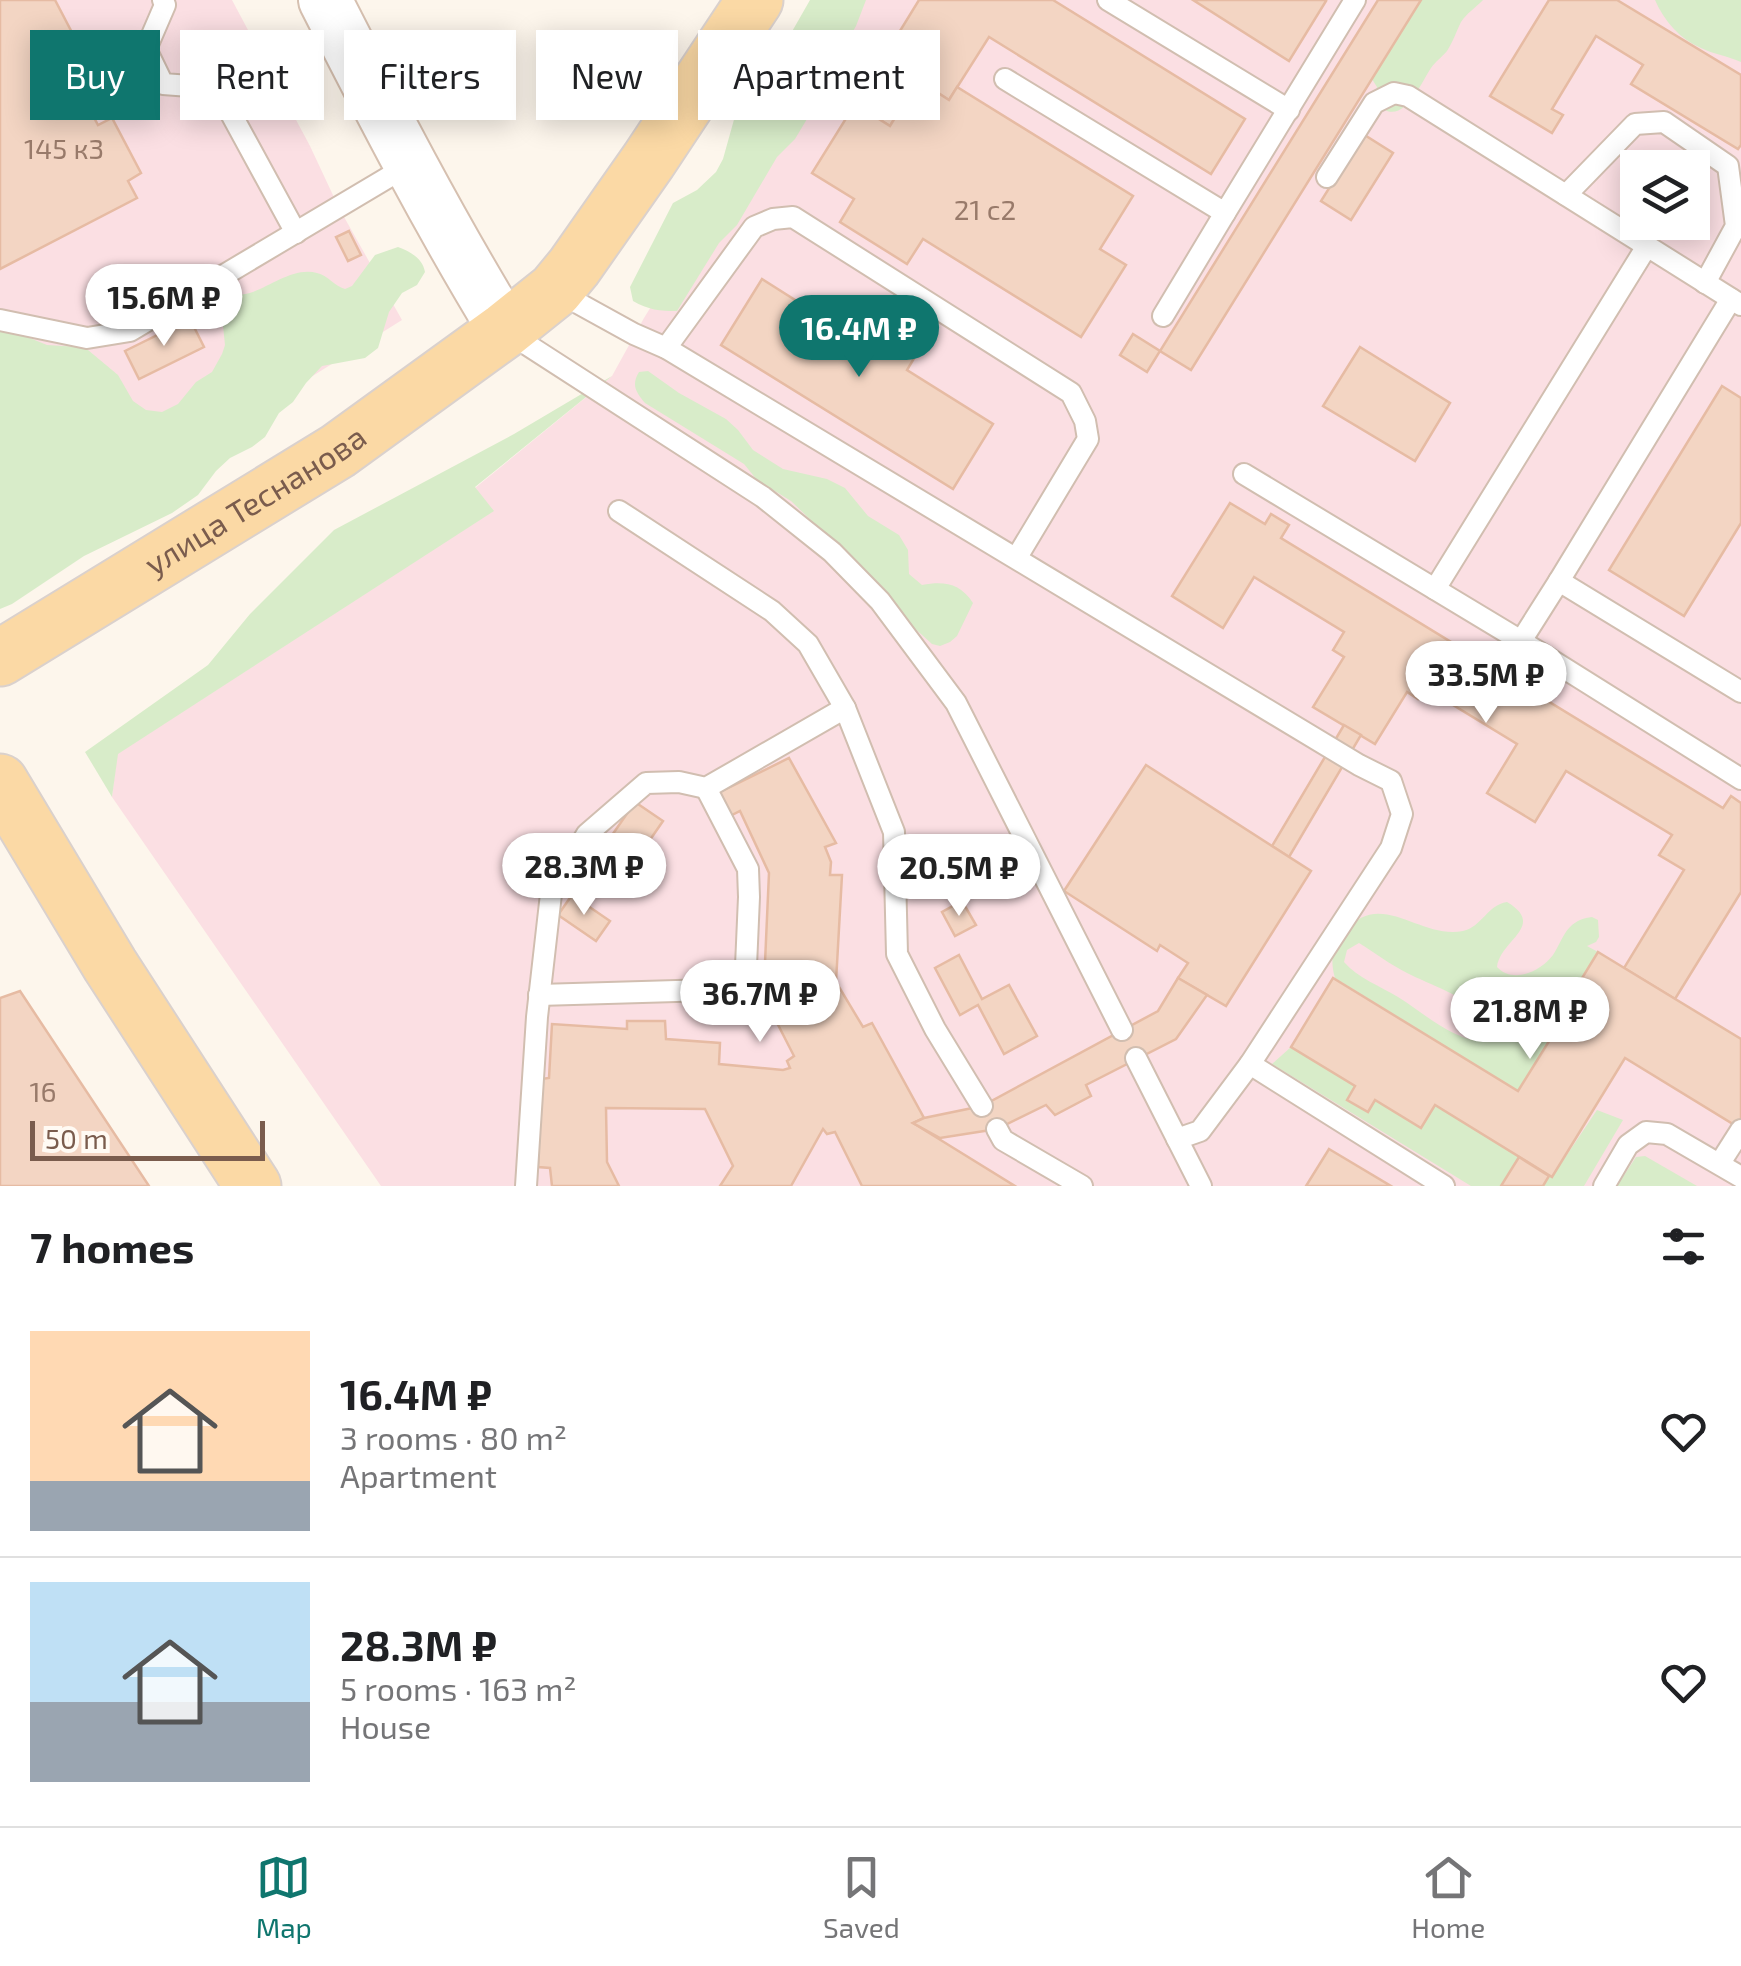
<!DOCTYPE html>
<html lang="en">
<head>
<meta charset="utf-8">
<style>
  body { margin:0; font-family:"Exo 2",sans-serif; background:#f6f6f6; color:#202124; height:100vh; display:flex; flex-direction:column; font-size:38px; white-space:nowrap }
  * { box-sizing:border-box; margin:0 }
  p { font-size:32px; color:#757577 }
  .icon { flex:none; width:55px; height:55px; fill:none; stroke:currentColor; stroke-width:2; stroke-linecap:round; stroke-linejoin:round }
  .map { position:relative; height:1186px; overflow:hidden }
  .details { display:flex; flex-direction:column; background:#fff; flex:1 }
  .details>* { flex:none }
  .banner { position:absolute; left:30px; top:30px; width:1000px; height:90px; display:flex; gap:20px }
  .controls { position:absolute; left:1620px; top:150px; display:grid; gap:20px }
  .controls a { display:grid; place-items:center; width:90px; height:90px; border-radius:0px; background:#fff; box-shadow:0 5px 25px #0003; font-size:50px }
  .scale { position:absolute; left:30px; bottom:25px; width:235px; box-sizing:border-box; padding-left:10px; border:5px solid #7a5c4d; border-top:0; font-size:28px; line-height:35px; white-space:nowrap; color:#7a5c4d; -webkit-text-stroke:8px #fffaf3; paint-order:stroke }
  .price { position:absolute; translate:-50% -85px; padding:0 22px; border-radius:35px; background:#fff; color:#222; font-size:32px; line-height:65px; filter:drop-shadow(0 2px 5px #0008) }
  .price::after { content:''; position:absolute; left:50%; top:60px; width:30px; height:22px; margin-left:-15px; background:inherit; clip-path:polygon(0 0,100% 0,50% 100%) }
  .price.active { background:#0f766e; color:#fff }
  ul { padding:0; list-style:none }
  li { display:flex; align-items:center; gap:30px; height:250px; padding:0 30px }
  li+li { border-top:2px solid #e0e0e0 }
  li span { display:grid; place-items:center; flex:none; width:280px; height:200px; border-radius:0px; color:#555 }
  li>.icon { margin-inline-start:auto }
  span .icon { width:120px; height:120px; fill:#fffc; stroke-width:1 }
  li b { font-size:42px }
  h2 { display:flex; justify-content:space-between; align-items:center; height:120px; padding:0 30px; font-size:42px }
  .pill { padding:0 35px; border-radius:0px; background:#fff; box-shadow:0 5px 25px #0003; font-size:35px; line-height:90px }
  .pill.active { background:#0f766e; color:#fff }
  .tabs { display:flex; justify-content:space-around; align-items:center; height:140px; border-top:2px solid #e0e0e0; background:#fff; font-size:28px; color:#757577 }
  .tabs a { display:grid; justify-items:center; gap:5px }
  .tabs .active { color:#0f766e }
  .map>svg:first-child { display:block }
  .medical { fill:#fbdfe3; fill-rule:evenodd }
  .green { fill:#d8ecc9; fill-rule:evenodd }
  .building { fill:#f3d5c3; stroke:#e6bba3; stroke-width:2.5 }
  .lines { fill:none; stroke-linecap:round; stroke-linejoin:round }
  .lane-casing { stroke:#d1beb0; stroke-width:24 }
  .secondary-casing { stroke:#d6c0b0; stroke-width:56 }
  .primary-casing { stroke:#dad1cd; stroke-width:59 }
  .lane { stroke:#fff; stroke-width:20 }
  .secondary { stroke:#fff; stroke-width:52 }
  .primary { stroke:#fbd9a5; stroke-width:55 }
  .labels { text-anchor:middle; stroke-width:10; stroke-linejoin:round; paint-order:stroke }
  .number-label { font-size:28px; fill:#987a6a }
  .street-label { font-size:32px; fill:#7a5c4d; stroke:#fffaf3 }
</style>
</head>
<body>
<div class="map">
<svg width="1741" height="1186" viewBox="0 0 1741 1186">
  <rect width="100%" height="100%" fill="#fdf6ec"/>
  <!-- medical -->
  <g class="medical">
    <polygon points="0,0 232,0 310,146 339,208 402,320 0,572"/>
    <path d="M841,0H1741V1186H381L112,797L117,754L493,511L475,488L612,376L644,318ZM1638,168H1692V222H1638Z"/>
  </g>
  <!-- green -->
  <g class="green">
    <path d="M810,0H866L856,26L815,97L807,119L795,139L777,157L737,225L719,243L677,311C660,311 648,310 633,301L630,287L673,203L697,190L716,172L723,159L735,116L770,70Z"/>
    <path d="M1421,0H1483C1476,7 1466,14 1461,22C1456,32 1453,42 1447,51C1442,57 1435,62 1431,68C1422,81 1404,125 1382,108C1374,102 1375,96 1377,87L1372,79Z"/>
    <path d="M1655,0H1741V62C1728,56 1713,54 1701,48C1680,39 1664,21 1655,0Z"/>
    <path d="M398,247C410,251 423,259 425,272L417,285L402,293L389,312L378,348L365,358L322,366L306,383L293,402L279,413L265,437L252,447L230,458L216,471L198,495L172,513L84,556L12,604L0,609V330L15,332L47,345L80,347L88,350L118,375L133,401L146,410L162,412L178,404L196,382L212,372L222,354L225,345L222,316L229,299C237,294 244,295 253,292C272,285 295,267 317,273C328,275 334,286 345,289L352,286L375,255Z"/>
    <path d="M648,371L679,393L726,419L738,430L753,450L783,469L827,479L845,488L868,516L899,535L908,550L909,574L922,585C944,581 960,583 973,603L957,636L950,642L940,646L932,644L911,625L883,587L852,560L791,501L757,480L744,464L645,403C636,392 631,385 639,372Z"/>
    <polygon points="612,376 475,487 494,511 118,754 112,797 85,752 208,665 250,614 334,530 514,434"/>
    <path d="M1507,902C1547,926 1500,940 1497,967C1513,984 1540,972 1553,955C1559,946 1563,934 1570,927C1577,920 1584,918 1592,917L1598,920L1599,937L1596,942L1587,946L1598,952L1557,1019L1561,1022L1518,1091L1335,978C1330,960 1332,950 1343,935C1378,885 1419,940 1463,931C1482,927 1487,905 1507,902ZM1359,943C1375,953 1391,965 1407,973C1432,986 1487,1003 1492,1032L1484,1041C1453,1041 1424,1013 1398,997C1380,986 1358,978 1344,962L1347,950Z"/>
    <polygon points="1291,1047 1355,1086 1348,1100 1367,1112 1375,1100 1421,1127 1435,1105 1552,1177 1597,1110 1623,1120 1584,1186 1471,1186 1272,1064"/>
    <polygon points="1645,1156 1697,1186 1617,1186 1636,1157"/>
  </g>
  <!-- building -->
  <g class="building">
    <polygon points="0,0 55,0 78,44 60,54 98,125 112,118 141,173 128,181 137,198 0,269"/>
    <polygon points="919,0 1053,0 1245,119 1211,174 989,37 949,100 918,80 890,126 855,104"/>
    <polygon points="1193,0 1324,0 1326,1 1289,61"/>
    <polygon points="1378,0 1421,0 1191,370 1160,351"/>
    <polygon points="1549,0 1617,0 1741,75 1741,145 1738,149 1631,84 1643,65 1596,36 1552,109 1563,115 1552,133 1490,96"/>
    <polygon points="918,80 949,100 957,87 1133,196 1100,249 1126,265 1081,337 923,239 907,264 840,222 854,199 812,173 855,104 890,126"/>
    <polygon points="1363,134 1393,153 1351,220 1321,201"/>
    <polygon points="349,231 361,255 348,261 336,237"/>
    <polygon points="762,279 841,329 857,304 922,345 907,370 993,424 953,489 721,345"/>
    <polygon points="190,319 204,347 139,379 125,351"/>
    <polygon points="1133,334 1160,351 1147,372 1120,355"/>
    <polygon points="1360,347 1450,403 1415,461 1323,406"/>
    <polygon points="1722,386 1741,398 1741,523 1684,616 1609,570"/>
    <polygon points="1230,503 1265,524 1271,514 1289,525 1281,538 1723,808 1731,796 1741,803 1741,892 1675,999 1624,968 1684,870 1659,855 1672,835 1566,771 1535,822 1487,793 1517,744 1425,688 1418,699 1407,692 1375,744 1313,707 1344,657 1333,650 1344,632 1254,577 1223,628 1172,596"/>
    <polygon points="1344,725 1361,735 1289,857 1272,846"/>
    <polygon points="789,758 836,843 825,847 831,862 830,875 842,875 836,982 863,1027 872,1023 924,1118 913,1123 1015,1186 862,1186 835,1132 827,1134 823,1129 791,1186 720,1186 733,1166 705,1109 606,1108 607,1162 619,1186 552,1186 550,1168 538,1167 541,1079 549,1078 552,1024 627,1029 627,1021 665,1021 666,1039 720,1043 719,1064 783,1070 790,1068 787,1061 794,1056 772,1013 782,1006 776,998 777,985 764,985 769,873 740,811 726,818 714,795"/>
    <polygon points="1146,765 1311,871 1226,1006 1178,978 1188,963 1160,945 1157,951 1064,891"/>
    <polygon points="635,802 663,821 627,873 599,854"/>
    <polygon points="572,895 610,921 596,941 558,915"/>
    <polygon points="962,901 976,925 955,936 942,912"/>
    <polygon points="1598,952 1741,1039 1741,1129 1625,1058 1552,1177 1435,1105 1421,1128 1375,1100 1368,1112 1347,1100 1355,1086 1291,1047 1333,978 1518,1091 1561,1022 1557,1019"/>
    <polygon points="959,955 982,999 1009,985 1037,1036 1004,1054 978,1005 960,1015 935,968"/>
    <polygon points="1178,978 1207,995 1176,1039 1086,1085 1091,1096 1055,1115 1046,1105 997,1129 940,1138 913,1123 924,1118 982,1106 1158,1011"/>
    <polygon points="20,991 149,1186 0,1186 0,998"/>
    <polygon points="1329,1149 1391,1186 1306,1186"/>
    <polygon points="1519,1157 1549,1176 1543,1186 1501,1186"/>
  </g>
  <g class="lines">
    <!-- lane casing -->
    <g class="lane-casing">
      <g id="lane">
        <polyline points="163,0 165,5 146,49 163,84 217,88 296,233"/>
        <polyline points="1108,0 1289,110"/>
        <polyline points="1005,79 1225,213 1355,0"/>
        <polyline points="1327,177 1374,103 1394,93 1408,96 1741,305"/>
        <polyline points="1566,195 1635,124 1664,122 1728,166 1736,226 1705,283"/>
        <polyline points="556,291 634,334 666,348 1359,765 1391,781 1402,814 1391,848 1250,1064 1200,1131 1177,1139"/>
        <polyline points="1163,316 1225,213"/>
        <polyline points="0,320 87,338 130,331 409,165"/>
        <polyline points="509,333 763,497 832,552 880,601 956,703 1122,1030"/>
        <polyline points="666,348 754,227 773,219 793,217 1071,393 1085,421 1088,439 1017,557"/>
        <polyline points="1244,474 1521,641 1741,779"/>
        <polyline points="619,511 772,611 808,644 845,708 894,832 897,954 935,1029 982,1106"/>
        <polyline points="1559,581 1741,692"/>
        <polyline points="1435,589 1647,246"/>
        <polyline points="1521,641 1559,581 1731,299"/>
        <polyline points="539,995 745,989 749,897 748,869 706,788"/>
        <polyline points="1136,1058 1201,1186"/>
        <polyline points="1250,1064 1444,1186"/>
        <polyline points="997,1129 1003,1140 1082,1186"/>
        <polyline points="1720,1163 1741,1130"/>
        <polyline points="526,1186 537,1017 551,894 587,834 646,783 679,782 706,788 845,708"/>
        <polyline points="1604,1186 1628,1145 1646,1132 1667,1134 1741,1177"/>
      </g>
    </g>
    <!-- secondary casing -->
    <g class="secondary-casing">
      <path id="secondary" d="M325,0C382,112 439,222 505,330"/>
    </g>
    <!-- primary casing -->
    <g class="primary-casing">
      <g id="primary">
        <path id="s1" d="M0,658L338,451L505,330L555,290L574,267L649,160L755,0"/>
        <polyline points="0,782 110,965 253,1186"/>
      </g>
    </g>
    <!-- lane -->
    <use href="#lane" class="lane"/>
    <!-- secondary -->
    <use href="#secondary" class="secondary"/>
    <!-- primary -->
    <use href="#primary" class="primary"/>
  </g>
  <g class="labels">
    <!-- number labels -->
    <g class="number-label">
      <text x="64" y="159">145 к3</text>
      <text x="985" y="220">21 с2</text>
      <text x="43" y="1102">16</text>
    </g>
    <!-- street labels -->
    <g class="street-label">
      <text dy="11" stroke="none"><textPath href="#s1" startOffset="300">улица Теснанова</textPath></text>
    </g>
  </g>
</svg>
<div class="controls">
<a><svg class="icon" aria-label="layers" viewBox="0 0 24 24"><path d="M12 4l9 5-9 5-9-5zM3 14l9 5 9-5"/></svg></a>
</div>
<div class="scale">50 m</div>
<b class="price" style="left:164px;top:349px">15.6M ₽</b>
<b class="price active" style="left:859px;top:380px">16.4M ₽</b>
<b class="price" style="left:1486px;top:726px">33.5M ₽</b>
<b class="price" style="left:584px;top:918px">28.3M ₽</b>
<b class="price" style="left:959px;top:919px">20.5M ₽</b>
<b class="price" style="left:760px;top:1045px">36.7M ₽</b>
<b class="price" style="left:1530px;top:1062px">21.8M ₽</b>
<div class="banner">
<a class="pill active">Buy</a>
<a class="pill">Rent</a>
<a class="pill">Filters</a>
<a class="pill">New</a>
<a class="pill">Apartment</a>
</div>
</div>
<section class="details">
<h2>7 homes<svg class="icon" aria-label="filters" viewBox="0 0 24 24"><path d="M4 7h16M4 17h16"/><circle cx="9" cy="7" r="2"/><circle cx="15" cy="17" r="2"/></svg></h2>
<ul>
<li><span style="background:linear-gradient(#ffd9b3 75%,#9aa5b1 0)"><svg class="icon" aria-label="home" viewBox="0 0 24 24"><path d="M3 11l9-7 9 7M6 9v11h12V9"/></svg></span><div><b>16.4M ₽</b><p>3 rooms · 80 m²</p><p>Apartment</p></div><svg class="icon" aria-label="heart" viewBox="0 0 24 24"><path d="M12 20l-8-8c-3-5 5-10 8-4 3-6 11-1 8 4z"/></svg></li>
<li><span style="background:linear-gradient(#bfe0f5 60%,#9aa5b1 0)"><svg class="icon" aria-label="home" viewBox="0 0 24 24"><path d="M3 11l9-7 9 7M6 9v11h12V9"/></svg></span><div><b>28.3M ₽</b><p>5 rooms · 163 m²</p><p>House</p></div><svg class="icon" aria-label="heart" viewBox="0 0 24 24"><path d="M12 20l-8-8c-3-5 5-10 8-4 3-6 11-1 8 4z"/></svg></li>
</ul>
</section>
<nav class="tabs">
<a class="active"><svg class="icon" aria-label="map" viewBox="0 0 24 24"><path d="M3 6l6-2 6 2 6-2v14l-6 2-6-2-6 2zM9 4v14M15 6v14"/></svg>Map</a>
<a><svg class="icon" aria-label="saved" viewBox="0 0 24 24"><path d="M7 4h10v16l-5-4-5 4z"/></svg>Saved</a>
<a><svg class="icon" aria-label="home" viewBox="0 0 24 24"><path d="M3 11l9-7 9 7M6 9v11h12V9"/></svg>Home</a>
</nav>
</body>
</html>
